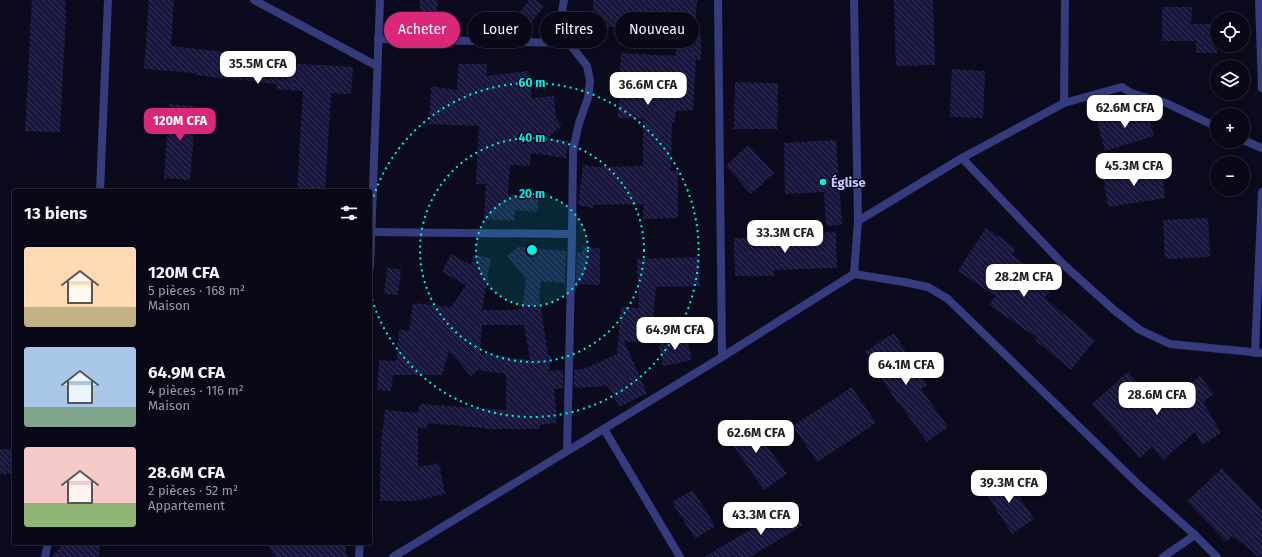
<!DOCTYPE html>
<html lang="fr">
<head>
<meta charset="utf-8">
<style>
  body { margin:0; font-family:"Fira Sans",sans-serif; background:#161623; color:#f1f3f6; height:100vh; display:flex; flex-direction:column; font-size:15px; white-space:nowrap }
  * { box-sizing:border-box; margin:0 }
  p { font-size:13px; color:#989aa1 }
  .icon { flex:none; width:22px; height:22px; fill:none; stroke:currentColor; stroke-width:2; stroke-linecap:round; stroke-linejoin:round }
  .map { position:relative; flex:1; overflow:hidden }
  .side { position:absolute; left:12px; top:189px; width:360px; height:356px; display:flex; flex-direction:column; background:#080816; border-radius:4px; box-shadow:0 2px 6px #0003,0 0 0 1px #292935 }
  .side>* { flex:none }
  .banner { position:absolute; left:384px; top:12px; width:380px; height:36px; display:flex; gap:8px }
  .fabs { position:absolute; left:1210px; top:12px; display:grid; gap:8px }
  .fabs a { display:grid; place-items:center; width:40px; height:40px; border-radius:50%; background:#080816; box-shadow:0 2px 6px #0003,0 0 0 1px #292935; font-size:20px }
  .price { position:absolute; translate:-50% -34px; padding:0 9px; border-radius:8px; background:#fff; color:#222; font-size:13px; line-height:26px; filter:drop-shadow(0 1px 2px #0008) }
  .price::after { content:''; position:absolute; left:50%; top:24px; width:12px; height:9px; margin-left:-6px; background:inherit; clip-path:polygon(0 0,100% 0,50% 100%) }
  .price.on { background:#db2777; color:#fff }
  ul { padding:0; list-style:none }
  li { display:flex; align-items:center; gap:12px; height:100px; padding:0 12px }
  li span { display:grid; place-items:center; flex:none; width:112px; height:80px; border-radius:4px; color:#555 }
  li>.icon { margin-inline-start:auto }
  span .icon { width:48px; height:48px; fill:#fffc; stroke-width:1 }
  li b { font-size:17px }
  h2 { display:flex; justify-content:space-between; align-items:center; height:48px; padding:0 12px; font-size:17px }
  .pill { padding:0 14px; border-radius:18px; background:#080816; box-shadow:0 2px 6px #0003,0 0 0 1px #292935; font-size:14px; line-height:36px }
  .pill.on { background:#db2777; color:#fff }
  .map>svg:first-child { display:block }
  .building { fill:url(#building-back-hatch); fill-rule:evenodd }
  .lines { fill:none; stroke-linecap:round; stroke-linejoin:round }
  .street { stroke:#343c7e; stroke-width:8 }
  .ring { fill:none; stroke:#00f2e7; stroke-width:2; stroke-dasharray:2 4 }
  .poi-dot { fill:#00f2e7; stroke:#0b0b1d; stroke-width:1.5 }
  .labels { text-anchor:middle; stroke-width:3; stroke-linejoin:round; paint-order:stroke }
  .poi-label { font-size:13px; font-weight:bold; fill:#c7c8ff; stroke:#0b0b1d; text-anchor:start }
  .centre { fill:#00f2e7; stroke:#0b0b1d; stroke-width:2 }
  .ring-label { font-size:12px; text-anchor:middle; font-weight:bold; fill:#00f2e7; stroke:#0b0b1d; stroke-width:3; stroke-linejoin:round; paint-order:stroke }
</style>
</head>
<body>
<div class="map">
<svg width="1262" height="557" viewBox="0 0 1262 557">
  <defs>
    <pattern id="building-back-hatch" width="6" height="6" patternUnits="userSpaceOnUse"><rect width="6" height="6" fill="#19163e"/><path d="M-1 5l2 2M0 0l6 6M5-1l2 2" fill="none" stroke="#39365b"/></pattern>
  </defs>
  <rect width="100%" height="100%" fill="#0b0b1d"/>
  <!-- building -->
  <g class="building">
    <polygon points="32,0 66,0 65,11 66,11 60,132 25,131"/>
    <polygon points="149,0 174,0 171,46 269,57 269,62 353,67 351,94 331,93 325,191 297,191 303,91 276,89 277,84 195,75 195,73 144,69"/>
    <polygon points="420,0 438,0 435,29 420,29"/>
    <polygon points="529,0 536,0 544,6 528,27 516,18"/>
    <polygon points="593,0 697,0 694,35 701,35 701,60 696,60 693,110 676,111 674,123 672,123 671,171 678,171 678,218 643,219 643,204 593,205 593,208 578,205 583,165 598,167 643,166 643,119 618,118 621,53 676,56 675,27 648,26 593,27"/>
    <polygon points="894,0 933,0 935,65 896,66"/>
    <polygon points="1162,7 1192,7 1191,24 1217,24 1217,53 1196,53 1196,41 1162,41"/>
    <polygon points="458,64 487,64 487,76 528,71 532,98 554,96 556,118 562,125 548,138 568,141 566,158 531,153 530,166 510,165 508,194 539,197 537,212 515,210 514,221 484,219 486,184 476,184 479,126 429,124 431,86 457,90"/>
    <polygon points="952,69 985,71 983,118 950,117"/>
    <polygon points="735,82 778,83 777,129 734,129"/>
    <polygon points="169,104 196,106 190,180 164,178"/>
    <polygon points="1146,107 1154,136 1105,151 1097,121"/>
    <polygon points="836,140 842,225 826,226 824,192 785,194 784,143"/>
    <polygon points="748,145 774,173 751,194 726,166"/>
    <polygon points="1161,168 1165,198 1108,207 1103,177"/>
    <polygon points="1208,218 1210,257 1165,259 1163,220"/>
    <polygon points="986,228 1016,248 1012,255 1054,284 1045,298 1095,340 1071,370 1035,340 1037,338 989,305 995,296 958,271"/>
    <polygon points="836,232 837,268 774,270 774,276 735,276 734,238 781,238 781,234"/>
    <path d="M518,247L566,251L565,283L541,281L539,296L548,355H551L549,371L563,370V388L554,389L557,423L540,425L539,429H485L484,428L428,423L426,429L418,427V467L439,463L445,494L414,501H380L381,445L385,410L417,413L420,404L506,410V374L478,370L471,376L449,351L442,375H393L391,391L377,390L379,360L396,361L399,330L409,331L413,303L451,307L466,285L442,272L451,254L471,265L473,255L491,258L482,310H511L522,308L526,280L507,256ZM482,325H524L530,360L480,353Z"/>
    <polygon points="583,247 600,248 600,285 576,284 577,252 582,253"/>
    <polygon points="699,257 700,286 656,287 651,344 624,341 647,393 619,407 612,392 611,393 608,386 574,388 574,370 583,369 617,354 621,307 639,308 637,259"/>
    <polygon points="387,268 401,269 398,295 384,294"/>
    <polygon points="894,333 927,385 921,389 948,427 927,442 899,403 898,404 865,352"/>
    <polygon points="686,335 692,360 663,366 658,341"/>
    <polygon points="1128,372 1160,408 1200,376 1214,394 1203,402 1221,433 1202,445 1195,432 1163,460 1152,447 1140,458 1092,404"/>
    <polygon points="852,387 876,423 817,462 793,426"/>
    <polygon points="747,418 787,474 764,490 725,434"/>
    <rect x="0" y="449" width="14" height="25"/>
    <polygon points="1222,468 1262,510 1262,557 1259,557 1232,536 1226,542 1187,501"/>
    <polygon points="1005,475 1034,519 1012,534 983,489"/>
    <polygon points="693,490 715,526 695,539 672,502"/>
    <polygon points="792,505 803,525 750,557 704,557"/>
    <polygon points="64,543 100,543 99,557 52,557"/>
    <polygon points="267,543 345,543 347,557 275,557"/>
  </g>
  <g class="lines">
    <!-- street -->
    <g class="street">
      <polyline points="254,0 377,66"/>
      <polyline points="564,0 561,18 563,29 569,43 587,66 590,81 588,98 579,123 573,150 572,234"/>
      <polyline points="718,0 722,357"/>
      <polyline points="1259,0 1262,88"/>
      <polyline points="378,39 569,43"/>
      <polyline points="1064,103 1122,87 1131,93 1166,103 1217,127"/>
      <polyline points="1243,140 1262,148"/>
      <polyline points="962,158 1064,103 1065,0"/>
      <polyline points="100,191 108,0"/>
      <polyline points="858,221 962,158 1063,264 1114,310 1140,330 1170,344 1262,353"/>
      <polyline points="371,232 572,234 567,451"/>
      <polyline points="370,267 380,0"/>
      <polyline points="854,274 858,221 854,0"/>
      <polyline points="1255,353 1262,192"/>
      <polyline points="604,429 680,557"/>
      <polyline points="45,557 48,543"/>
      <polyline points="359,557 360,543"/>
      <polyline points="393,557 722,357 854,274 904,282 928,287 948,299 1140,486 1195,535 1217,557"/>
      <polyline points="1163,557 1195,535"/>
    </g>
  </g>
  <!-- distance rings -->
  <circle cx="532" cy="250" r="56" fill="#00f2e7" fill-opacity=".12"/>
  <g class="ring">
    <circle cx="532" cy="250" r="56"/>
    <circle cx="532" cy="250" r="112"/>
    <path d="M370 208A167 167 0 1 1 370 292"/>
  </g>
  <!-- markers -->
  <circle class="poi-dot" cx="823" cy="182" r="4"/>
  <g class="labels">
    <!-- poi labels -->
    <g class="poi-label">
      <text x="831" y="187">Église</text>
    </g>
  </g>
  <circle cx="532" cy="250" r="6" class="centre"/>
  <g class="ring-label">
    <text x="532" y="87">60 m</text>
    <text x="532" y="142">40 m</text>
    <text x="532" y="198">20 m</text>
  </g>
</svg>
<div class="fabs">
<a><svg class="icon" aria-label="locate" viewBox="0 0 24 24"><circle cx="12" cy="12" r="6"/><path d="M12 2v4M12 18v4M2 12h4M18 12h4"/></svg></a>
<a><svg class="icon" aria-label="layers" viewBox="0 0 24 24"><path d="M12 4l9 5-9 5-9-5zM3 14l9 5 9-5"/></svg></a>
<a>+</a>
<a>−</a>
</div>
<b class="price" style="left:258px;top:85px">35.5M CFA</b>
<b class="price" style="left:648px;top:106px">36.6M CFA</b>
<b class="price" style="left:1125px;top:129px">62.6M CFA</b>
<b class="price on" style="left:180px;top:142px">120M CFA</b>
<b class="price" style="left:1134px;top:187px">45.3M CFA</b>
<b class="price" style="left:785px;top:254px">33.3M CFA</b>
<b class="price" style="left:1024px;top:298px">28.2M CFA</b>
<b class="price" style="left:675px;top:351px">64.9M CFA</b>
<b class="price" style="left:906px;top:386px">64.1M CFA</b>
<b class="price" style="left:1157px;top:416px">28.6M CFA</b>
<b class="price" style="left:756px;top:454px">62.6M CFA</b>
<b class="price" style="left:1009px;top:504px">39.3M CFA</b>
<b class="price" style="left:761px;top:536px">43.3M CFA</b>
<div class="banner">
<a class="pill on">Acheter</a>
<a class="pill">Louer</a>
<a class="pill">Filtres</a>
<a class="pill">Nouveau</a>
</div>
<section class="side">
<h2>13 biens<svg class="icon" aria-label="filters" viewBox="0 0 24 24"><path d="M4 7h16M4 17h16"/><circle cx="9" cy="7" r="2"/><circle cx="15" cy="17" r="2"/></svg></h2>
<ul>
<li><span style="background:linear-gradient(#ffd9b3 75%,#c2b280 0)"><svg class="icon" aria-label="home" viewBox="0 0 24 24"><path d="M3 11l9-7 9 7M6 9v11h12V9"/></svg></span><div><b>120M CFA</b><p>5 pièces · 168 m²</p><p>Maison</p></div></li>
<li><span style="background:linear-gradient(#a9c7e8 75%,#7fa58c 0)"><svg class="icon" aria-label="home" viewBox="0 0 24 24"><path d="M3 11l9-7 9 7M6 9v11h12V9"/></svg></span><div><b>64.9M CFA</b><p>4 pièces · 116 m²</p><p>Maison</p></div></li>
<li><span style="background:linear-gradient(#f6c9c9 70%,#8fb573 0)"><svg class="icon" aria-label="home" viewBox="0 0 24 24"><path d="M3 11l9-7 9 7M6 9v11h12V9"/></svg></span><div><b>28.6M CFA</b><p>2 pièces · 52 m²</p><p>Appartement</p></div></li>
</ul>
</section>
</div>
</body>
</html>
